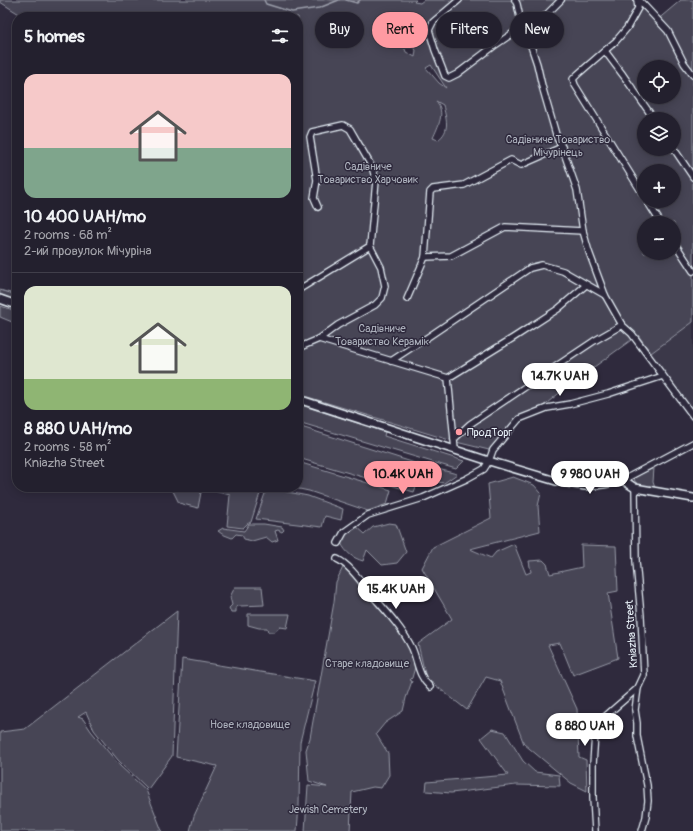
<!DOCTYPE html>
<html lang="en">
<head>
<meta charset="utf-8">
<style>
  body { margin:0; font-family:Pangolin,sans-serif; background:#2b2836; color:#f1f3f6; height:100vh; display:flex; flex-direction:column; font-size:15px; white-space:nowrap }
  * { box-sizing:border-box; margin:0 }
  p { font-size:13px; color:#a3a3aa }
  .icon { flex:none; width:22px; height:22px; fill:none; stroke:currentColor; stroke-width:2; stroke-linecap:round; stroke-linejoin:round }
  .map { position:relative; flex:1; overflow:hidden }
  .details { position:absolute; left:12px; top:12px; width:291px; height:480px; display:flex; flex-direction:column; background:#23202e; border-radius:16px; box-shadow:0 2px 10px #0003,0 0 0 1px #403e4a }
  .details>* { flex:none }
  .hud { position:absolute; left:315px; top:12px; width:318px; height:36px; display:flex; gap:8px }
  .fabs { position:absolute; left:637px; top:60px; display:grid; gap:8px }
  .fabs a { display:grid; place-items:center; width:44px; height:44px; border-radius:50%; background:#23202e; box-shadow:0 2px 10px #0003,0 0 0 1px #403e4a; font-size:20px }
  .price { position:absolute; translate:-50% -34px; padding:0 9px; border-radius:14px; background:#fff; color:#222; font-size:13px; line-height:26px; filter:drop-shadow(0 1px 2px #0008) }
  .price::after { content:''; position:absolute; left:50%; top:24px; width:12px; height:9px; margin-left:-6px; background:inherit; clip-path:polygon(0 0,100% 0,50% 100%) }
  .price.current { background:#ff9aa2; color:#111 }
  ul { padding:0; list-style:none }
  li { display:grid; align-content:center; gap:8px; height:212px; padding:0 12px }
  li+li { border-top:1px solid #403e4a }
  li span { display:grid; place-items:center; height:124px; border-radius:12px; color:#555 }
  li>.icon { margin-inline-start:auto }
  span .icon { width:72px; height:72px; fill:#fffc; stroke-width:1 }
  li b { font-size:17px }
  h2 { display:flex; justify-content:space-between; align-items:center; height:48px; padding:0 12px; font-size:17px }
  .chip { padding:0 14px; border-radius:18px; background:#23202e; box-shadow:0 2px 10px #0003,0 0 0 1px #403e4a; font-size:14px; line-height:36px }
  .chip.current { background:#ff9aa2; color:#111 }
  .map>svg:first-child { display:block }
  .built { fill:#3b3749 }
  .green { fill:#464455; stroke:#979aa6; fill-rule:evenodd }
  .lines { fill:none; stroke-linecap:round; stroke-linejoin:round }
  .stream { stroke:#9c9fab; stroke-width:1.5 }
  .minor-casing { stroke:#e8f1f8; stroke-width:8 }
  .major-casing { stroke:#e8f1f8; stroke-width:10 }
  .minor { stroke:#2f2a3d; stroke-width:5.5 }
  .major { stroke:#2f2a3d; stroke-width:7 }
  .poi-dot { fill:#ff9aa2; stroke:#2f2a3d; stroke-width:1.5 }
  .labels { text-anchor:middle; stroke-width:3; stroke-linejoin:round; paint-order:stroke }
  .park-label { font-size:11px; fill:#afb4bf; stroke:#2f2a3d }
  .poi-label { font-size:11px; fill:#e8f1f8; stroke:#2f2a3d; text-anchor:start }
  .street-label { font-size:11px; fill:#e8f1f8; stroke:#2f2a3d }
</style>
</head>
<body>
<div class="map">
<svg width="693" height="831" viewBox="0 0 693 831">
  <rect width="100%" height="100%" fill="#2f2a3d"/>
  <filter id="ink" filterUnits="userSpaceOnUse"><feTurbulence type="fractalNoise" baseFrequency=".025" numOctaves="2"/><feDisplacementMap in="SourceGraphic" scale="8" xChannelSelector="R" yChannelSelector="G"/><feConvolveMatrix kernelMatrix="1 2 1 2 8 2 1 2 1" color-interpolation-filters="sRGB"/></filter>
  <g filter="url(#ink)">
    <!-- built -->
    <polygon class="built" points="693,322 693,410 651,353"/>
    <!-- green -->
    <g class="green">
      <path d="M0,0H416L414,2L420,3L424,0H633C636,4 640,10 645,10L646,12L656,21L681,0H693V322L651,353L638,335L568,386L542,407L519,417L489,450L456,442L298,394V17H24L0,2ZM391,17L393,20L392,23L408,44L416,50L415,57L406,52L401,38L385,23ZM431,65L446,88L439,83L426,68ZM644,67H674V97H644ZM436,101L443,105C446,119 451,130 438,140L433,138C438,126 446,113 436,101ZM644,119H674V149H644ZM644,171H674V201H644ZM644,223H674V253H644Z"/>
      <polygon points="0,290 17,295 17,301 0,296"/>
      <polygon points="0,306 17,311 17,324 0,317"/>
      <polygon points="298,404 385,432 384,436 464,461 456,469 298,422"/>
      <polygon points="298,426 415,463 457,474 444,483 419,479 414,492 298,458"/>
      <polygon points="298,462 391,490 387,504 368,511 309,491 290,487 298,487"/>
      <path d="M654,468L653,482L655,488L652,489C646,487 636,486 634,479L636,476Z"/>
      <polygon points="513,477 534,485 541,493 538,506 540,531 470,549 491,558 496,552 514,544 526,574 531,572 529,561 543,560 547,564 550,574 582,567 581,545 616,546 618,591 608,593 618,658 573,675 560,643 548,645 577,709 579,757 586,760 587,791 571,783 524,744 500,681 486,677 467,710 426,678 418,644 452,619 422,568 433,547 491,518 488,484"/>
      <polygon points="171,487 202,487 198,508 179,503"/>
      <polygon points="211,487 262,487 251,522 247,524 243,528 227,526 230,495 210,490"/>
      <polygon points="267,488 308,496 343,509 341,520 325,516 322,527 256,519"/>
      <path d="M389,523L396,524L406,552L397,563L382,565L367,550L363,561C353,558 346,553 341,543L349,530L356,526L365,534L373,527Z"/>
      <polygon points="249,524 264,524 282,527 284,530 282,532 278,530 275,531 278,540 272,542 266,537 252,541 244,539 242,535 236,534 232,538 222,534 218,531 223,528 244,531"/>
      <polygon points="344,565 377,601 411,650 415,667 412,678 410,680 412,681 406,698 403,711 385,723 376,734 388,753 389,775 381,788 373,787 352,792 350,831 305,831 308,785 327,787 309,781 306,750 310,738 334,602 336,582"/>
      <polygon points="235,587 262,587 264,605 240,606 236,607 236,612 231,612 229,608 232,605 230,597"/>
      <polygon points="177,611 172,756 148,789 118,760 94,730 86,712 78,717 83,719 91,731 120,766 146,790 162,831 0,831 0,732 25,729"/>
      <polygon points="248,614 290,614 287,628 280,627 274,632 268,632 267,628 259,628 248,625"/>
      <polygon points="182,659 315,681 300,742 299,805 297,831 190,831 194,816 217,766 176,757"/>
      <polygon points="492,729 505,732 523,761 535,772 559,775 560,786 516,785 451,793 426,791 427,782 508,775 481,738"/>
    </g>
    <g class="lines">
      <!-- stream -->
      <g class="stream">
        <polyline points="264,0 266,4 292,12 319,8 339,0"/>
        <polyline points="346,0 357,3 360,0"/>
      </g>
      <!-- minor casing -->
      <g class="minor-casing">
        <g id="minor">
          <polyline points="459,0 433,22 429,30 435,50 442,68 445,76 449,78 457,74 494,46 522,27"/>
          <polyline points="515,0 517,4 522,27 527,34 537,64 542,86 557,138 562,147 577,190 583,231 589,252 605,295"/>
          <polyline points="637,0 638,8 627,28 616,41 578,74 573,79 575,85 644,196"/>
          <polyline points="639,0 668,31 684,63 693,75"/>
          <polyline points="527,34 561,0"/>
          <polyline points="605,51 623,75 654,119"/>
          <polyline points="674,149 693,177"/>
          <polyline points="647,201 661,223"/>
          <polyline points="674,242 693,271"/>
          <polyline points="425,257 451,256 505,227 583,231"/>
          <polyline points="298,290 370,246"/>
          <polyline points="407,299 425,257 430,192 433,189 464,185 511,160 521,165 562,147"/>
          <polyline points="319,339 448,378 455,450"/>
          <polyline points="298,348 319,339 338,325 375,305 382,298 385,286 381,267 370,246 376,181 372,167 357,141 350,129 343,125 312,132 310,137 317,180 314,198 318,207"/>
          <polyline points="391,361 428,337 530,268 542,265 563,271 605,295 622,325 632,334 693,416"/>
          <polyline points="448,378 513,338 558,309 586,285"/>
          <polyline points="454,439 470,424 540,377 594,341 622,325"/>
          <polyline points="623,480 693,443"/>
          <polyline points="338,543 344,532 368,515 423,498 466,479 484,469 489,461 493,450 519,419 547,408 570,404 608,394 663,376"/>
          <path d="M337,559C350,565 362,583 371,594C386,611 402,628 412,648C418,662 418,676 430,687"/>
          <polyline points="638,688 635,710 637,723 637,736 643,766 647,785 648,801 646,817 642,831"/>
          <polyline points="595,831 593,798 593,764 595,734 600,721 617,706 638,688 644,675 641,616 636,561 635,488"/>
        </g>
      </g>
      <!-- major casing -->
      <g class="major-casing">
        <g id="major">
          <polyline points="0,299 17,305"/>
          <polyline points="298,399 489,461 556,481 585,486 603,484 623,480 635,488 693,498"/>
        </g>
      </g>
      <!-- minor -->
      <use href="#minor" class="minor"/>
      <!-- major -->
      <use href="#major" class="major"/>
    </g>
  </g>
  <!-- markers -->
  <circle class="poi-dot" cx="459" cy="432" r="4"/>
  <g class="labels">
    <!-- park labels -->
    <g class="park-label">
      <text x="558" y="143">Садівниче Товариство<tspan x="558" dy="13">Мічурінець</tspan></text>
      <text x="368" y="170">Садівниче<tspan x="368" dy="13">Товариство Харчовик</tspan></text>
      <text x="382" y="332">Садівниче<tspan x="382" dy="13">Товариство Керамік</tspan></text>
      <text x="367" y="667">Старе кладовище</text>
      <text x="250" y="728">Нове кладовище</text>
      <text x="328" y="813">Jewish Cemetery</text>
    </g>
    <!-- poi labels -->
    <g class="poi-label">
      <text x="467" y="436">ПродТорг</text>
    </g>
    <!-- street labels -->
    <g class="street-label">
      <text transform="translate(631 634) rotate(-94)" y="4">Kniazha Street</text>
    </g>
  </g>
</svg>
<div class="fabs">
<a><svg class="icon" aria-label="locate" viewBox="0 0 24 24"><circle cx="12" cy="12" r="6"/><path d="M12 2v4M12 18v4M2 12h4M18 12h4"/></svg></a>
<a><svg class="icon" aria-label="layers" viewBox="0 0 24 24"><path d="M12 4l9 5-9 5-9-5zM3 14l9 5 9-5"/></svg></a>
<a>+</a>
<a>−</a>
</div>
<b class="price" style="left:560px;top:397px">14.7K UAH</b>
<b class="price current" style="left:403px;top:495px">10.4K UAH</b>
<b class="price" style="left:590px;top:495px">9 980 UAH</b>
<b class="price" style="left:396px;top:610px">15.4K UAH</b>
<b class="price" style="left:585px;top:747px">8 880 UAH</b>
<div class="hud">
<a class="chip">Buy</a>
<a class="chip current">Rent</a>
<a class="chip">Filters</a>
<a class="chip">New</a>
</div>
<section class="details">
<h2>5 homes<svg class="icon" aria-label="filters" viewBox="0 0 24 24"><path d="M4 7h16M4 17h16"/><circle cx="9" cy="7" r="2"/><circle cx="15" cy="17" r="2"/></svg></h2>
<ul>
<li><span style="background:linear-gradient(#f6c9c9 60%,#7fa58c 0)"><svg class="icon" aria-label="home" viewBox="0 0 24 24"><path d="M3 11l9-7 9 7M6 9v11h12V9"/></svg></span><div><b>10 400 UAH/mo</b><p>2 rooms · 68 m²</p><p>2-ий провулок Мічуріна</p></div></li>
<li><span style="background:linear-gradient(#dfe7d0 75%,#8fb573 0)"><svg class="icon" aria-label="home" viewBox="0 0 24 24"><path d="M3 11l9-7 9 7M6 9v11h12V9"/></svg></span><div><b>8 880 UAH/mo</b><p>2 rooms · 58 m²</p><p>Kniazha Street</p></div></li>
</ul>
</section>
</div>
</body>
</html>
